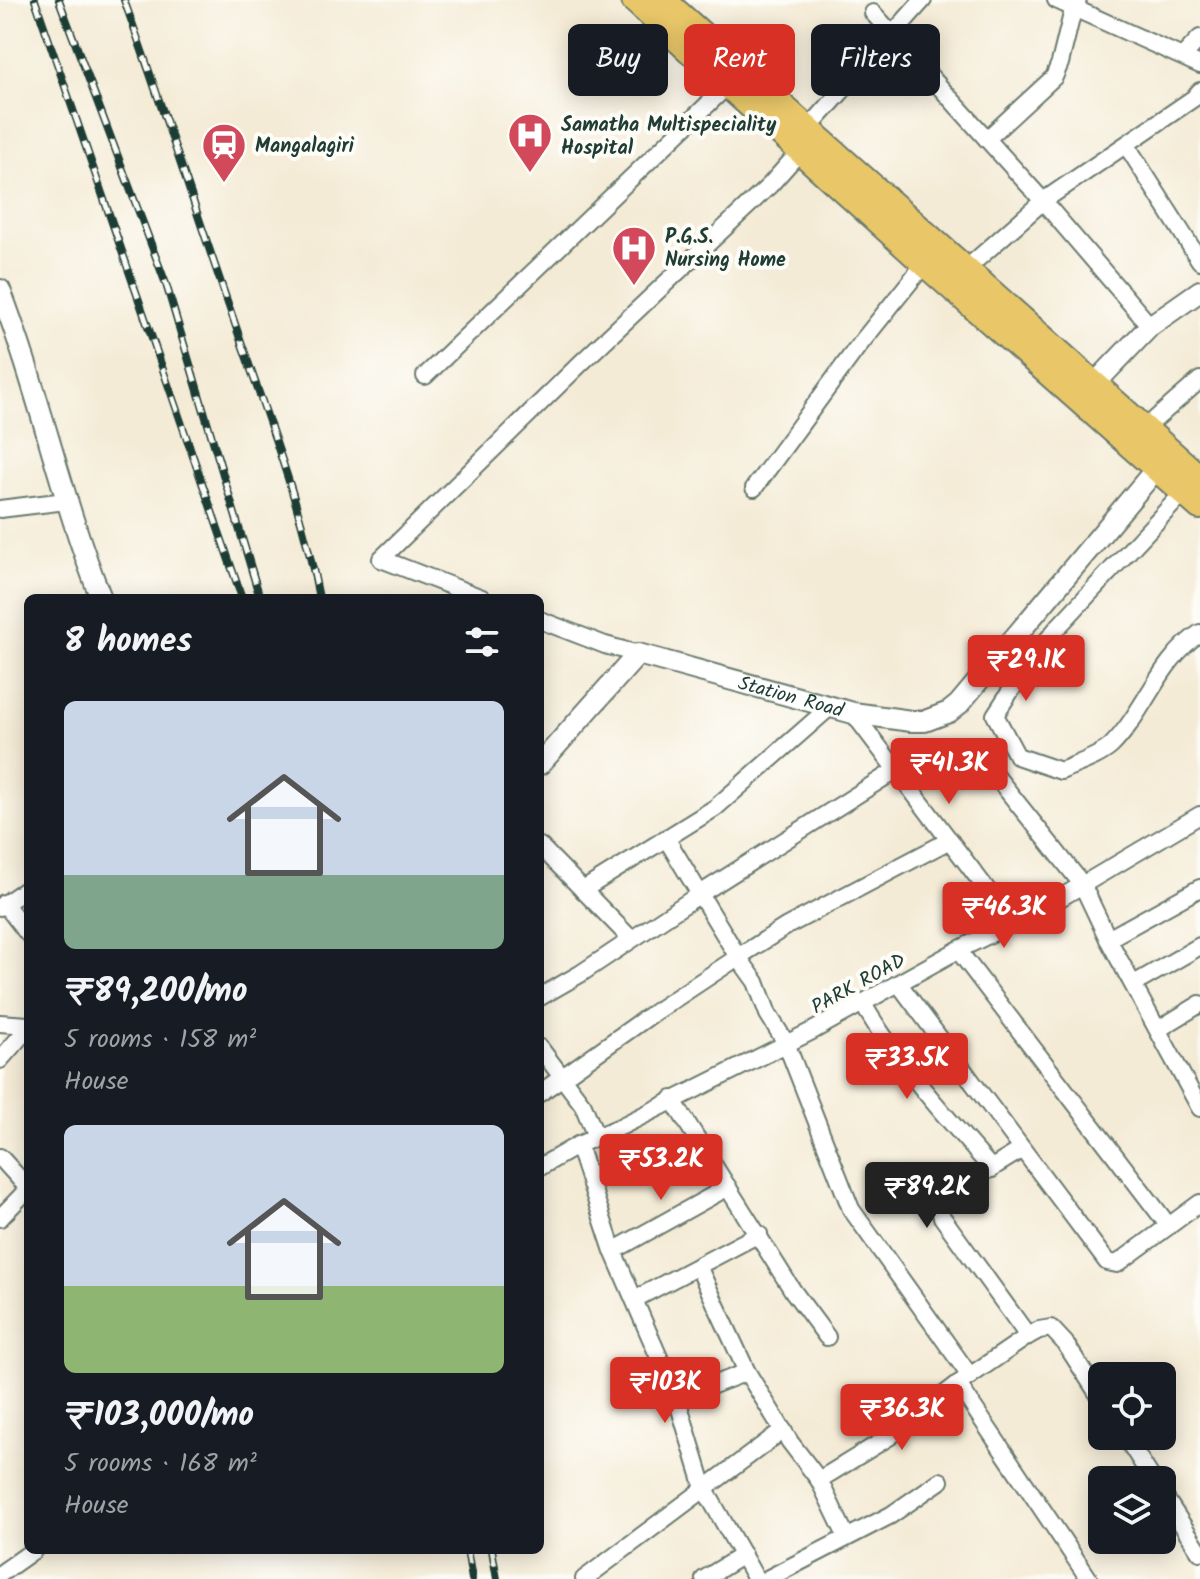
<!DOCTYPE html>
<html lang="en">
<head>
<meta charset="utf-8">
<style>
  body { margin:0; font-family:Kalam,sans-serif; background:#20242c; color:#f1f3f6; height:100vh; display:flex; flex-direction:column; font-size:30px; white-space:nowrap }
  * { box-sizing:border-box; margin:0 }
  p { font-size:26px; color:#9ea1a6 }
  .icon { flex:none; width:44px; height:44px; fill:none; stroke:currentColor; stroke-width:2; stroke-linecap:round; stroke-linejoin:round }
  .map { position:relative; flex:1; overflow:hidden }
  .side { position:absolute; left:24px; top:594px; width:520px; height:960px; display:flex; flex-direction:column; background:#171b24; border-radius:12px; box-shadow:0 4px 20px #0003 }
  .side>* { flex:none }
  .hud { position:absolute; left:568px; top:24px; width:512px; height:72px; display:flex; gap:16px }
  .controls { position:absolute; left:1088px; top:1362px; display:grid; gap:16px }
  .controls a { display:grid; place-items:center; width:88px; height:88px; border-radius:12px; background:#171b24; box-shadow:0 4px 20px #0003; font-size:40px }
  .price { position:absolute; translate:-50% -68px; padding:0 18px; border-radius:8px; background:#d93025; color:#fff; font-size:26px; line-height:52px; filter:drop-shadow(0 2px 4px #0008) }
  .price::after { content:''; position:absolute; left:50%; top:48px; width:24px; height:18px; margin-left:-12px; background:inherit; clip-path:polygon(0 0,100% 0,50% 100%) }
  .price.current { background:#222; color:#fff }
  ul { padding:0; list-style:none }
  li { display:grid; align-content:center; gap:16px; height:424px; padding:0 40px }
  li span { display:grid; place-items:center; height:248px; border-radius:12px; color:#555 }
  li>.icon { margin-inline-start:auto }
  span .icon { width:144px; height:144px; fill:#fffc; stroke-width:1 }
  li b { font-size:34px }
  h2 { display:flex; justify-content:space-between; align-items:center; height:96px; padding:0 40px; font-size:34px }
  .pill { padding:0 28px; border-radius:12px; background:#171b24; box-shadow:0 4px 20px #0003; font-size:28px; line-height:72px }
  .pill.current { background:#d93025; color:#fff }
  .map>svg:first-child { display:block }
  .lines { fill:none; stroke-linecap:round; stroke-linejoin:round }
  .minor-casing { stroke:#6a7a6d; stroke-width:20 }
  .tertiary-casing { stroke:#6a7a6d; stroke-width:24 }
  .primary-casing { stroke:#6a7a6d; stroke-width:30 }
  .minor { stroke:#fff; stroke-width:16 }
  .tertiary { stroke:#fff; stroke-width:20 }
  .primary { stroke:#e9c769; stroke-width:26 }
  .rail-casing { stroke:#1f3d34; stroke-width:8 }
  .rail { stroke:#fdfcf7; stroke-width:5; stroke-dasharray:15; stroke-linecap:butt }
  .labels { text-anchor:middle; stroke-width:8; stroke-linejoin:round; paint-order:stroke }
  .poi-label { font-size:20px; font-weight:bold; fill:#1f3d34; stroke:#fdfcf7; text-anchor:start }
  .street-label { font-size:20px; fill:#1f3d34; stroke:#fdfcf7 }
</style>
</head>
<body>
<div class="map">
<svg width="1200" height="1579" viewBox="0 0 1200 1579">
  <rect width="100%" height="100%" fill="#fdfcf7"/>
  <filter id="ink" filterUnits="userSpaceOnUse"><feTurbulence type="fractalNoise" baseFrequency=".0125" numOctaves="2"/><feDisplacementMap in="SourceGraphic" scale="16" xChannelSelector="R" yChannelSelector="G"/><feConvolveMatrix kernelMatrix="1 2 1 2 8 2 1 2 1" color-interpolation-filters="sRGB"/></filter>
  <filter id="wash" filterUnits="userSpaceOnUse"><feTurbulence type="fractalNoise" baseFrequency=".006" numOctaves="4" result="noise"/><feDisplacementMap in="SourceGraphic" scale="32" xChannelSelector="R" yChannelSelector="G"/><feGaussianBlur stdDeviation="1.8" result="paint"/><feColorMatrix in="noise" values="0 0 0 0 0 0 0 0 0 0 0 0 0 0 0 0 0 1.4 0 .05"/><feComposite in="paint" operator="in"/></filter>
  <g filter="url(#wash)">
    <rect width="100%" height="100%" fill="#f4ebd6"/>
  </g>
  <g filter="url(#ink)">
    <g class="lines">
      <!-- minor casing -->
      <g class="minor-casing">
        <g id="minor">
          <polyline points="1056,0 1200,65"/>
          <polyline points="873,13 1043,201 1150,326"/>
          <polyline points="1183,56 1200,38"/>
          <polyline points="808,129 923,0"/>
          <polyline points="987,139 1054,77 1060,63 1074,6 1078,0"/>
          <polyline points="1127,146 1200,261"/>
          <polyline points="966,269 1043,201 1194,98 1200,91"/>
          <polyline points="425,376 729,84"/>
          <polyline points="1144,429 1200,380"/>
          <polyline points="754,488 856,349 925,263"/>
          <path d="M1184,492L1058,627L1030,661L995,715L1017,756L1061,771C1076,764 1099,757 1111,746C1145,712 1159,660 1200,633"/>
          <polyline points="0,509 66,501"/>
          <polyline points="482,598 381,559 581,363 770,185 802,149"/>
          <polyline points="540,620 605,645 638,654"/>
          <polyline points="853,713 1013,924"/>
          <polyline points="991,770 1082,884 1108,939 1200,1108"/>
          <polyline points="950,840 787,926 738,957 756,982 768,1014 786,1043 851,1209 970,1376"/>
          <polyline points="540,846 631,939"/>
          <polyline points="583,890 715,808 830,707"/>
          <polyline points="4,903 28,934"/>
          <polyline points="0,907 28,888"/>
          <polyline points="1108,939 1200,888"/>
          <polyline points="958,950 1168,1225"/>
          <polyline points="899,984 1107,1262 1117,1264 1200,1203"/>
          <polyline points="1134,984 1200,946"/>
          <polyline points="540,997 580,974 700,894 896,770"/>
          <path d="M863,1004C898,1064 945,1116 992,1169"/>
          <polyline points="0,1023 28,1025"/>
          <polyline points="1159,1029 1200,1004"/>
          <polyline points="540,1048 583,1105 596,1137"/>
          <polyline points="0,1060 28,1028"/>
          <polyline points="540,1093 649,1016 738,957 666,838"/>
          <polyline points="672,1099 793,1291 827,1337"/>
          <polyline points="1021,1150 946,1196 939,1206 942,1217 1028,1336"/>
          <polyline points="0,1157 28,1188"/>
          <polyline points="540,1167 578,1145"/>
          <polyline points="0,1218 28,1189"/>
          <polyline points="613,1251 728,1187"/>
          <polyline points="698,1266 747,1372 790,1442 819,1480 846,1536"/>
          <polyline points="635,1299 759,1234"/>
          <polyline points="677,1399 747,1372"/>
          <polyline points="1125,1436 1153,1480"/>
          <polyline points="819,1480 889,1437 958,1384"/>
          <polyline points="1162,1493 1200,1552"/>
          <polyline points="0,1574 34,1550"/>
          <polyline points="584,1579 783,1430"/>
          <polyline points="704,1579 743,1555"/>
          <polyline points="756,1579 704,1488 677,1399 613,1251 578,1145 620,1127 814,1030 958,950 1045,907 1200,815"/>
          <polyline points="767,1579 891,1515 940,1481"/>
          <polyline points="1089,1579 958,1384 1028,1336 1039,1330 1051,1328 1065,1343 1102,1400"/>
        </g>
      </g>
      <!-- tertiary casing -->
      <g class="tertiary-casing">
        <g id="tertiary">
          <path d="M0,290C39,391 61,498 101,598"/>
          <polyline points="1084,395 1150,326 1200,291"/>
          <path id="s1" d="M540,764L638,654L853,713L911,721H925L949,712L959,704L1166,457"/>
        </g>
      </g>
      <!-- primary casing -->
      <g class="primary-casing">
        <g id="primary">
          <polyline points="635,0 925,263 1200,506"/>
          <polyline points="662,0 1200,479"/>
        </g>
      </g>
      <!-- minor -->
      <use href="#minor" class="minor"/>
      <!-- tertiary -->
      <use href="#tertiary" class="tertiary"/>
      <!-- primary -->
      <use href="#primary" class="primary"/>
      <!-- rail casing -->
      <g class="rail-casing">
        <g id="rail">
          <polyline points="35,0 242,598"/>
          <polyline points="59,0 166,284 260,598"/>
          <path d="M124,0C162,105 196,212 233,318C264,410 301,502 319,598"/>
          <polyline points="467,1550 472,1579"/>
          <polyline points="492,1550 497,1579"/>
        </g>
      </g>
      <!-- rail -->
      <use href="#rail" class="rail"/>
    </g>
  </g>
  <!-- icons -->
  <defs>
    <g id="hospital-pin" transform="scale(2.3)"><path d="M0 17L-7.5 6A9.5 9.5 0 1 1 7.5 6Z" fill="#d1495b" stroke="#fdfcf7"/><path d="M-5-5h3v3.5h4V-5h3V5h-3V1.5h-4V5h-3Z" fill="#fff"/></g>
    <g id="station-pin" transform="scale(2.3)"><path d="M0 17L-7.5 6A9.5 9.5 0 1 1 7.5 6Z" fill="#d1495b" stroke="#fdfcf7"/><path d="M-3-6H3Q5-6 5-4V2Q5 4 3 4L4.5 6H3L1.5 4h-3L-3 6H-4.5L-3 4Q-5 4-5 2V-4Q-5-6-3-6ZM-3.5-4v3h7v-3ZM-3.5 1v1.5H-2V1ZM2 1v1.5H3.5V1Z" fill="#fff"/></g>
  </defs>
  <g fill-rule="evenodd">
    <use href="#hospital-pin" x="530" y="135"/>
    <use href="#station-pin" x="224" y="145"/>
    <use href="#hospital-pin" x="634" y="248"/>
  </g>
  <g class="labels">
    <!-- poi labels -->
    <g class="poi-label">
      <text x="561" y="131">Samatha Multispeciality<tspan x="561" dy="23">Hospital</tspan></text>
      <text x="255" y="152">Mangalagiri</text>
      <text x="665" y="243">P.G.S.<tspan x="665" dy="23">Nursing Home</tspan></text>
    </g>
    <!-- street labels -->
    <g class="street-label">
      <text dy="7" stroke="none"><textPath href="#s1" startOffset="306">Station Road</textPath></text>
      <text transform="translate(858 983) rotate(-29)" y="7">PARK ROAD</text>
    </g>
  </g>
</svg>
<div class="controls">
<a><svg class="icon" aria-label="locate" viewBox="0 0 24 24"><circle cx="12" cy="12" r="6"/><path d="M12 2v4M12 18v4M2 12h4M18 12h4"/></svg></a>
<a><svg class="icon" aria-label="layers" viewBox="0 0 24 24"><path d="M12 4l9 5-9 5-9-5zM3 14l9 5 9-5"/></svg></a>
</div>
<b class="price" style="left:1026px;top:703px">₹29.1K</b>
<b class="price" style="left:949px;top:806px">₹41.3K</b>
<b class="price" style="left:1004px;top:950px">₹46.3K</b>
<b class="price" style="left:907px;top:1101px">₹33.5K</b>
<b class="price" style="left:661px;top:1202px">₹53.2K</b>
<b class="price current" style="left:927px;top:1230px">₹89.2K</b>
<b class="price" style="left:665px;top:1425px">₹103K</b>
<b class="price" style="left:902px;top:1452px">₹36.3K</b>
<div class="hud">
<a class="pill">Buy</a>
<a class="pill current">Rent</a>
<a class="pill">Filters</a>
</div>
<section class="side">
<h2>8 homes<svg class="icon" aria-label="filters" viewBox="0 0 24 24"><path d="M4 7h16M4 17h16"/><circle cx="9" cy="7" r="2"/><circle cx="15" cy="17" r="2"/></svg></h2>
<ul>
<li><span style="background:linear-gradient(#c9d6e8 70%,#7fa58c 0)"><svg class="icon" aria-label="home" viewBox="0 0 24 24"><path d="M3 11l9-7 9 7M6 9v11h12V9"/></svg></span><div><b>₹89,200/mo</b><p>5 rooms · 158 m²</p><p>House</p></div></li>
<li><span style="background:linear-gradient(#c9d6e8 65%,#8fb573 0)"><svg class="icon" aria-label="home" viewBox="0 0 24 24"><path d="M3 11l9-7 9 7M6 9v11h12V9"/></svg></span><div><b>₹103,000/mo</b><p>5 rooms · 168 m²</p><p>House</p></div></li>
</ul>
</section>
</div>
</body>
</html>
